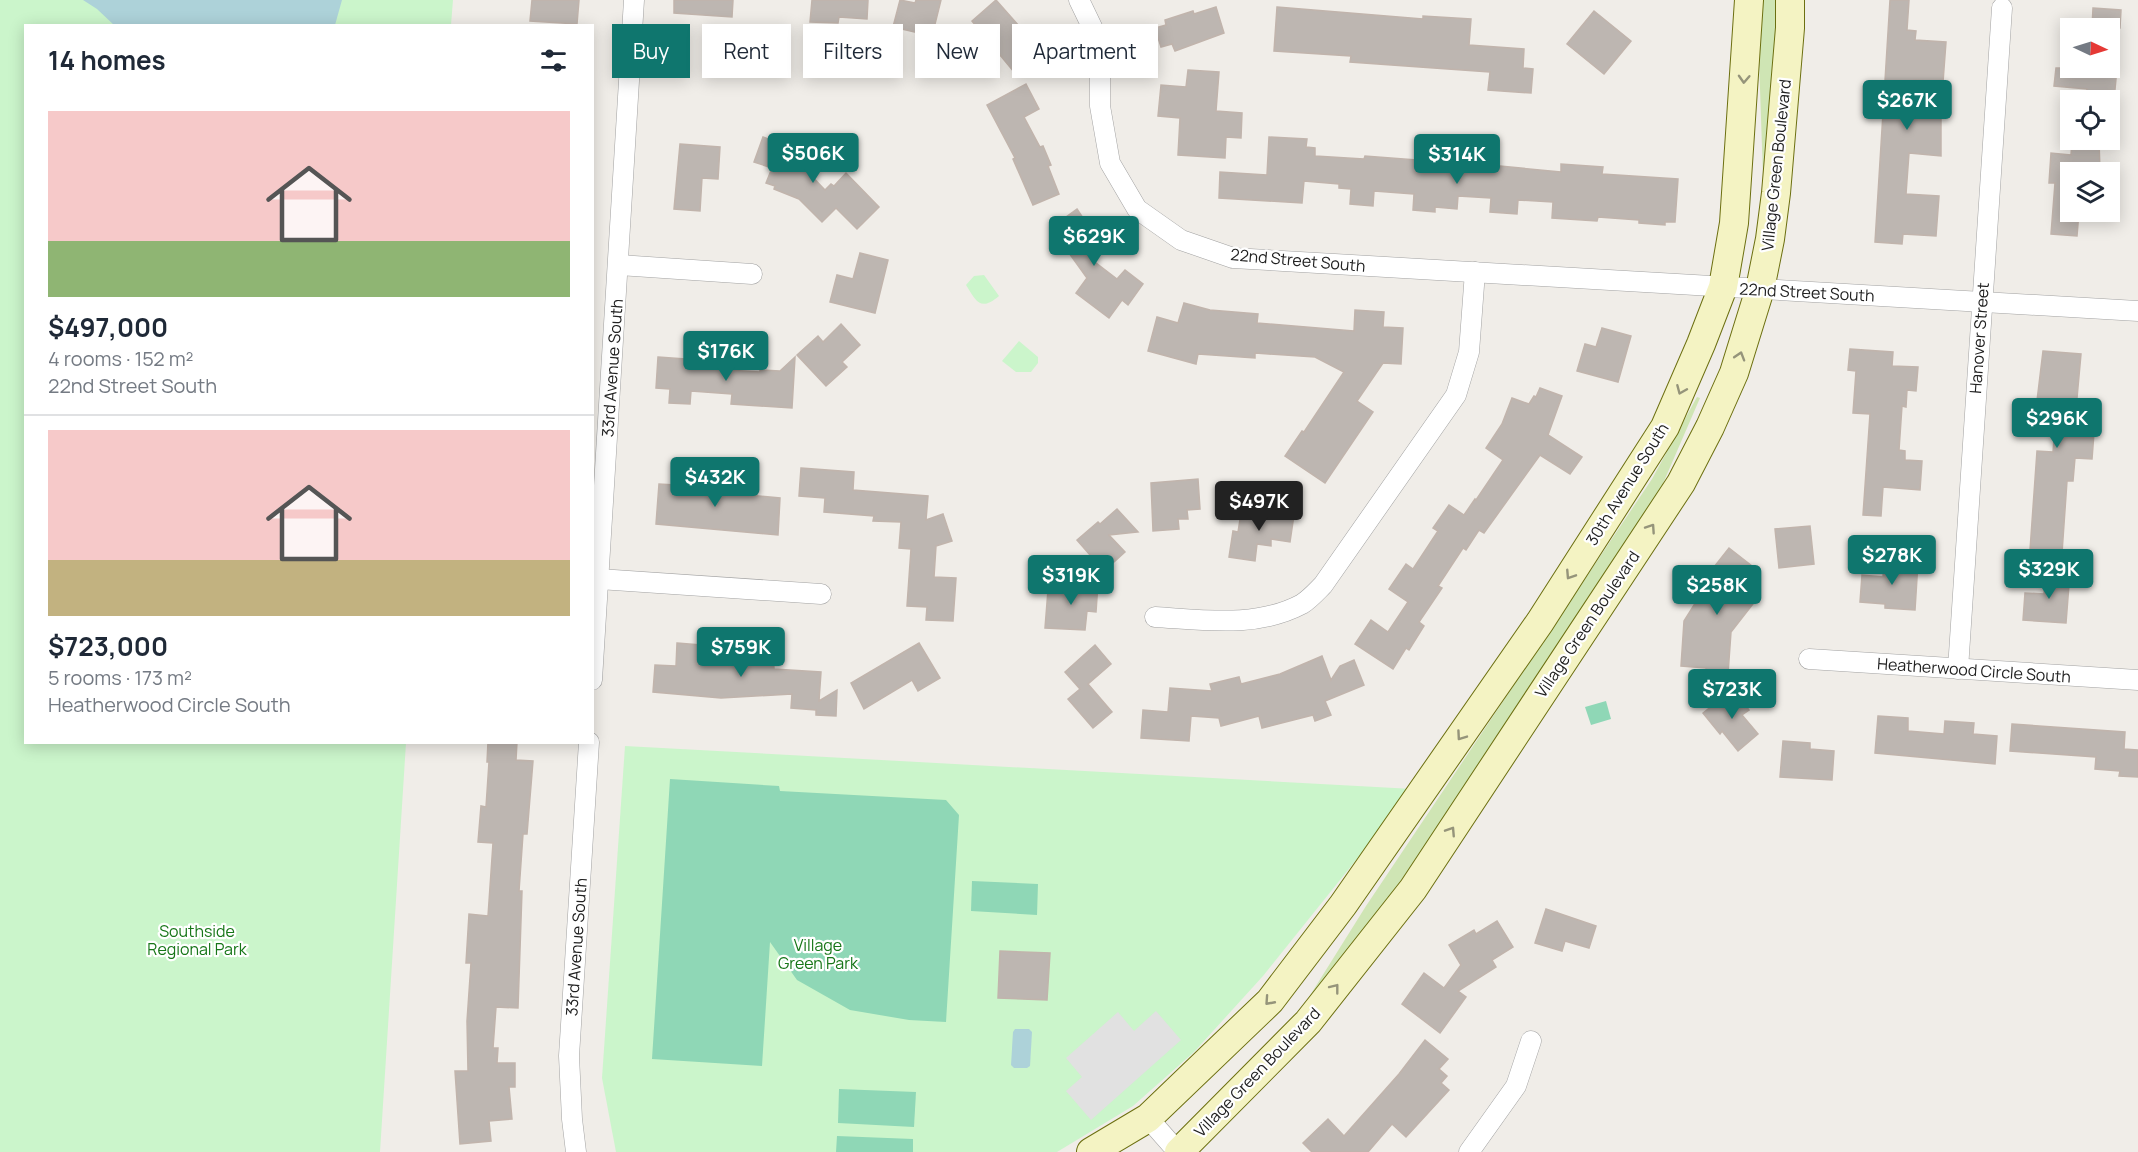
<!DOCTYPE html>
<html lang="en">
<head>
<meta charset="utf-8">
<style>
  body { margin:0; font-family:Manrope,sans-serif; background:#f2f2f3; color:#1f2937; height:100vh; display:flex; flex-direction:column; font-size:22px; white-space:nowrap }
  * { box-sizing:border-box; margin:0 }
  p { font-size:20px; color:#747a83 }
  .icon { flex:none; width:33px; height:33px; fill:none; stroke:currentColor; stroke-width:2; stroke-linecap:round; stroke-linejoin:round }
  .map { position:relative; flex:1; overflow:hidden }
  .details { position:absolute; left:24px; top:24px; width:570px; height:720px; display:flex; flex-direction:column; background:#fff; border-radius:0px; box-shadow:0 3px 15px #0003 }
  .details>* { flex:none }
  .guide { position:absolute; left:612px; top:24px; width:570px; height:54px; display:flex; gap:12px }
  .needle { width:39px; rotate:94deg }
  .fabs { position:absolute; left:2060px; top:18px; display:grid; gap:12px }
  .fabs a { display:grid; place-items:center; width:60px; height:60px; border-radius:0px; background:#fff; box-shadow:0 3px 15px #0003; font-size:30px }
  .price { position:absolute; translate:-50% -51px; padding:0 14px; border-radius:6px; background:#0f766e; color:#fff; font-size:20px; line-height:39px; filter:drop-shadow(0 2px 3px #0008) }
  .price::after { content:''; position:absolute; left:50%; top:36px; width:18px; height:14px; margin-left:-9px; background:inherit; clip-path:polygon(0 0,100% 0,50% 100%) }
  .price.active { background:#222; color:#fff }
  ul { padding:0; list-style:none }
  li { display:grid; align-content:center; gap:12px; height:318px; padding:0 24px }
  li+li { border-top:2px solid #e0e1e3 }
  li span { display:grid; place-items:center; height:186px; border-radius:0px; color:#555 }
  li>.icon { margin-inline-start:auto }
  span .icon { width:108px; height:108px; fill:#fffc; stroke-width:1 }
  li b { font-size:26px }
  h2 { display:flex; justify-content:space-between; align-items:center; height:72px; padding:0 24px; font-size:26px }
  .pill { padding:0 21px; border-radius:0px; background:#fff; box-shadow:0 3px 15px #0003; font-size:21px; line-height:54px }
  .pill.active { background:#0f766e; color:#fff }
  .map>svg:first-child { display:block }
  .grass { fill:#cfe5b4 }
  .park { fill:#cbf5cb }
  .pitch { fill:#8fd7b6 }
  .parking { fill:#e1e1e1 }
  .water { fill:#add2d9 }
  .building { fill:#bdb6b1; stroke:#c1b4ac; stroke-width:1.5 }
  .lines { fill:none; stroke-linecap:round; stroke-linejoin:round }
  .street-casing { stroke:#a2a2a2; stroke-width:21 }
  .secondary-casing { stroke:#6c6f10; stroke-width:30 }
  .street { stroke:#fff; stroke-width:20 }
  .secondary { stroke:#f4f3c3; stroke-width:28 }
  .oneway { stroke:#95947a }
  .labels { text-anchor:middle; stroke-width:4.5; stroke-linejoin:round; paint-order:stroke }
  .street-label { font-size:16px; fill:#212121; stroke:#fff }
  .park-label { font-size:16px; fill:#177618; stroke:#fff }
</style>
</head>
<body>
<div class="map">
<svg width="2138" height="1152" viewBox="0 0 2138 1152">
  <rect width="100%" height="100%" fill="#f0ede8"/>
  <!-- grass -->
  <g class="grass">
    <polygon points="1763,0 1778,0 1766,177 1763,177 1759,59"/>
    <polygon points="1697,397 1700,398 1655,502 1360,942 1312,999 1309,997 1366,906 1652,479"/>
  </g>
  <!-- park -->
  <g class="park">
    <polygon points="0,0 453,0 451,25 26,26 26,742 406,743 380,1152 0,1152"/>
    <path d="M984,275L999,296C981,311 977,303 966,285L974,276Z"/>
    <polygon points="1019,341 1038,357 1038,363 1031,372 1016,372 1002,361"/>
    <polygon points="625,746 1413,789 1263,976 1194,1052 1133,1106 1057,1152 616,1152 602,1078"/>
  </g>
  <!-- pitch -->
  <g class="pitch">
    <polygon points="1606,701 1611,719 1591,725 1585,707"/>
    <polygon points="670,779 779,786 780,791 946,800 959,815 946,1022 909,1020 850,1010 797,980 770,942 762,1066 652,1059"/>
    <polygon points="972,881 1038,884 1037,915 971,911"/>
    <polygon points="839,1089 916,1092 914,1127 838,1123"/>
    <polygon points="837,1136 913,1139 913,1152 836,1152"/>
  </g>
  <!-- parking -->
  <polygon class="parking" points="1156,1011 1181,1040 1091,1120 1066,1091 1082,1077 1066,1058 1118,1012 1134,1031"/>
  <!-- water -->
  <g class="water">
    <polygon points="83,0 342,0 335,25 115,26 97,9"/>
    <polygon points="1015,1029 1029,1029 1032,1032 1030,1066 1027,1068 1014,1068 1011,1065 1013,1032"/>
  </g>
  <!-- building -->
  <g class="building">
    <polygon points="532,0 579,0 577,24 530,21"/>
    <polygon points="674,0 733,0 732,17 674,13"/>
    <polygon points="812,0 868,0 867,19 839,17 838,23 810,22"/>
    <polygon points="900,0 915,3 916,0 941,0 932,36 893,27"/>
    <polygon points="996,0 1027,35 1023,38 1036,53 1014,72 972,21"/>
    <polygon points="1890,0 1909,0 1907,30 1916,31 1915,40 1946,42 1943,82 1914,80 1911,115 1941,117 1941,156 1909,153 1906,194 1939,196 1936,236 1903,234 1902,244 1875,242"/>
    <polygon points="1216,7 1224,33 1175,51 1172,44 1161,47 1155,28 1166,25 1165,20 1193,11 1194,14"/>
    <polygon points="1277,7 1423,19 1423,16 1471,19 1469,45 1524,49 1523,68 1533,69 1531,93 1488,90 1490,72 1350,62 1351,56 1274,51"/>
    <polygon points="2093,8 2121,10 2120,28 2092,28"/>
    <polygon points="1594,11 1631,41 1604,74 1567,44"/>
    <polygon points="2056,68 2117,68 2114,100 2086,100 2087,89 2054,86"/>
    <polygon points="1188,70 1219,72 1216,111 1242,113 1241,138 1226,137 1225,158 1178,155 1180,118 1158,116 1161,85 1186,87"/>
    <polygon points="1026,84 1039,109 1024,117 1040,147 1043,146 1051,165 1048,166 1059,194 1033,205 1013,159 1015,158 987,105"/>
    <polygon points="763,137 789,147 792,138 808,144 801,165 825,190 831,184 834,186 846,173 879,207 857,229 836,208 822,222 799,199 774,189 775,186 766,183 772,168 754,162"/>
    <polygon points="1269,137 1307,139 1306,147 1315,148 1315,156 1364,159 1365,156 1417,160 1417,158 1561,172 1561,164 1603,167 1602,174 1678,179 1675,222 1665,222 1665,225 1639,223 1639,220 1598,217 1597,221 1552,218 1553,202 1518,200 1517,214 1490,212 1491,198 1458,196 1457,209 1435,207 1435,212 1413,210 1414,194 1374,191 1373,206 1350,204 1351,189 1339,188 1339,184 1304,181 1302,203 1219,198 1220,172 1267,175"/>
    <polygon points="2072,140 2099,140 2100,172 2070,172 2070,212 2079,212 2077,236 2051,234 2055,183 2049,183 2051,153 2071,155"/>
    <polygon points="680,144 720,147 718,179 702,178 700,211 674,209"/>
    <polygon points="1077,209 1101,245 1087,256 1117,279 1125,270 1143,284 1128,305 1122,300 1109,318 1076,293 1087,278 1051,228"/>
    <polygon points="860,253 888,260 875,313 830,302 837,275 853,279"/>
    <polygon points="1184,303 1210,310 1258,314 1257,323 1354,331 1355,310 1384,312 1383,327 1403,328 1401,364 1383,363 1357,401 1373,412 1325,483 1285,456 1302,431 1304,432 1344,372 1315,357 1255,353 1255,358 1198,354 1196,364 1148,351 1157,317 1178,323"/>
    <polygon points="841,324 860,345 842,362 847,367 826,386 797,355 818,336 823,342"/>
    <polygon points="1602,328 1631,336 1618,382 1577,371 1585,344 1596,347"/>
    <polygon points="1850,349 1893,352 1892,366 1918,367 1916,391 1907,390 1906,407 1902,406 1899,450 1905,451 1905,460 1922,461 1920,490 1883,487 1881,516 1863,515 1870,414 1853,413 1856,371 1848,370"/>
    <polygon points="2043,351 2081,354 2074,431 2094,433 2092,459 2075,458 2073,481 2067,481 2062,553 2030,550 2037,451 2053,452 2056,411 2036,409"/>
    <polygon points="658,357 727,362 727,370 760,372 760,370 780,371 795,357 792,408 731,404 732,394 691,391 690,404 669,403 670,389 656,388"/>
    <polygon points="1540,388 1562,396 1548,435 1582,457 1570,474 1540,455 1484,533 1479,530 1466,550 1463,548 1438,586 1442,588 1419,622 1424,626 1409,650 1406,648 1393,669 1355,644 1371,620 1388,632 1408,602 1389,589 1406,564 1413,569 1438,531 1433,528 1449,505 1464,515 1475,499 1476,500 1503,460 1486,448 1502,424 1512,398 1529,404 1534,396 1536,397"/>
    <polygon points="801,468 854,472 853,490 928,496 926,520 943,514 952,541 936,546 934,577 956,578 953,621 926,620 927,607 907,606 911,549 899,548 901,522 873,521 874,516 824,512 825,498 799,496"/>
    <polygon points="677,471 695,472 694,487 738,490 737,494 780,498 778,535 656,524 659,484 676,485"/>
    <polygon points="1198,479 1200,509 1187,510 1188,519 1178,519 1179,529 1153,531 1151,483"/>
    <polygon points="1242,507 1294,515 1290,542 1271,539 1271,546 1257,544 1255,561 1229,557 1233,531 1238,532"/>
    <polygon points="1117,509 1138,532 1109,535 1125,552 1104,571 1077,540 1098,522 1100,524"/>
    <polygon points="1810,526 1814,564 1779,568 1775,529"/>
    <polygon points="1729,548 1757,570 1729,572 1759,596 1731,632 1728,674 1706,672 1706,668 1681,666 1684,621 1701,594 1696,590"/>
    <polygon points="1884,559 1918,562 1915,610 1885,608 1885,604 1860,602 1862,575 1883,577"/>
    <polygon points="2046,571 2070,572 2066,623 2023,620 2025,593 2044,594"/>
    <polygon points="1073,581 1098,583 1096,612 1087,611 1085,630 1045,628 1048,590 1072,592"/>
    <polygon points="677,643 701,645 700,658 744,655 743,647 773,645 774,669 821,672 819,701 837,690 836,716 816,715 816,710 791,708 792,694 721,698 653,692 655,665 676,666"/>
    <polygon points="919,643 940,678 918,691 912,680 864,709 851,683"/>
    <polygon points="1095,645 1111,664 1088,684 1112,712 1093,728 1068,699 1080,689 1065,672"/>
    <polygon points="1322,656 1331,680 1340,666 1354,660 1364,685 1325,701 1331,715 1315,721 1313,715 1262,728 1259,716 1221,726 1219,718 1191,716 1189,741 1141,738 1143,710 1168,712 1170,688 1212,691 1210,684 1239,677 1241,684 1280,674"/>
    <polygon points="1733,689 1749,710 1742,715 1758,734 1738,751 1722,731 1720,734 1703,713"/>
    <polygon points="1878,716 1908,718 1908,731 1944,734 1945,721 1974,723 1973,734 1997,736 1995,764 1875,753"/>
    <polygon points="2012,724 2125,732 2124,749 2138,750 2138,777 2119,776 2120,771 2095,769 2096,757 2010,751"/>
    <polygon points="1783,741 1810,743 1810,749 1834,751 1832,780 1780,777"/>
    <polygon points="488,742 517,742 516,760 533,761 527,834 523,834 519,891 522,891 518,1008 496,1007 493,1048 498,1048 497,1063 515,1063 515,1087 509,1087 512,1119 489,1121 491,1141 460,1144 455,1071 468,1071 467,1021 471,963 466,963 469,914 488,916 493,843 478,842 481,806 486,807 489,762 487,762"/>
    <polygon points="1546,909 1596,926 1589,948 1565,941 1562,951 1535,943"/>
    <polygon points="1497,921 1513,947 1492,960 1496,967 1458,991 1466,997 1440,1033 1402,1004 1424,973 1444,988 1461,965 1449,945 1474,930 1476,934"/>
    <polygon points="1000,951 1050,953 1047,1000 998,998"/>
    <polygon points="1425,1040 1448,1059 1439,1069 1447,1076 1441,1083 1449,1090 1406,1137 1392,1124 1368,1152 1312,1152 1303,1143 1328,1119 1344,1136 1399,1074"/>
  </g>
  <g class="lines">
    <!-- street casing -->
    <g class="street-casing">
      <g id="street">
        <polyline points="1079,0 1093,29 1100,60 1100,106 1110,163 1137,209 1181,240 1233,258 2138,311"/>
        <polyline points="619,265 752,274"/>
        <polyline points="599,579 821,594"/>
        <path d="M1155,617C1205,620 1257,628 1302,604C1310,599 1317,591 1323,585L1456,395L1469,352L1475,272"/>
        <polyline points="1809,659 2138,680"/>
        <polyline points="1958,669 2002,8"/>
        <polyline points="592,680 634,0"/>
        <polyline points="1148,1118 1178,1152"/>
        <polyline points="576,1152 572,1119 569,1056 589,742"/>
        <polyline points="1469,1152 1516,1086 1531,1041"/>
      </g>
    </g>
    <!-- secondary casing -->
    <g class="secondary-casing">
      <g id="secondary">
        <polyline points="1091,1152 1148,1118 1270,1001 1343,905 1540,622 1665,427 1701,344 1723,287 1734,223 1749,0"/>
        <polyline points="1179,1152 1308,1022 1413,889 1681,483 1710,427 1734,373 1760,289 1770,239 1776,193 1790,28 1790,0"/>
      </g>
    </g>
    <!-- street -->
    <use href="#street" class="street"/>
    <!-- secondary -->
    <use href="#secondary" class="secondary"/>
  </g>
  <!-- one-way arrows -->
  <defs><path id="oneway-chevron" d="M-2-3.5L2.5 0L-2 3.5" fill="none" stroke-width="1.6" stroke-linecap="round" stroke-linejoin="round" transform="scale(1.5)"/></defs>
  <g class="oneway">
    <use href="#oneway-chevron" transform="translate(1744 79) rotate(93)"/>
    <use href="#oneway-chevron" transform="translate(1740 356) rotate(-73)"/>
    <use href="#oneway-chevron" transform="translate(1681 390) rotate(113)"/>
    <use href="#oneway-chevron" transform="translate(1651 528) rotate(-56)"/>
    <use href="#oneway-chevron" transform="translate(1570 575) rotate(123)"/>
    <use href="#oneway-chevron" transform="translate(1461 736) rotate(125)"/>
    <use href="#oneway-chevron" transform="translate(1451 831) rotate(-57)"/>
    <use href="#oneway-chevron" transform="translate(1335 988) rotate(-52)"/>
    <use href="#oneway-chevron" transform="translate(1269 1001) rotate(132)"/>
  </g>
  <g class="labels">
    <!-- street labels -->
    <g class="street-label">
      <text transform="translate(1776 165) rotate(-84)" y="6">Village Green Boulevard</text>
      <text transform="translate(1298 260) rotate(5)" y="6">22nd Street South</text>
      <text transform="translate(1807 292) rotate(3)" y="6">22nd Street South</text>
      <text transform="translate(1979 338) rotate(-86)" y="6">Hanover Street</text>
      <text transform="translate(612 368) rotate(-86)" y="6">33rd Avenue South</text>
      <text transform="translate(1627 484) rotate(-58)" y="6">30th Avenue South</text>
      <text transform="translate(1587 624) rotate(-56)" y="6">Village Green Boulevard</text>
      <text transform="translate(1974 670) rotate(4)" y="6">Heatherwood Circle South</text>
      <text transform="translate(576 947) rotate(-86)" y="6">33rd Avenue South</text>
      <text transform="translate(1257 1072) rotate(-46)" y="6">Village Green Boulevard</text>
    </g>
    <!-- park labels -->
    <g class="park-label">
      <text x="197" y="937">Southside<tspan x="197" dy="18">Regional Park</tspan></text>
      <text x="818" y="951">Village<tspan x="818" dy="18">Green Park</tspan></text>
    </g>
  </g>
</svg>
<div class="fabs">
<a><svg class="needle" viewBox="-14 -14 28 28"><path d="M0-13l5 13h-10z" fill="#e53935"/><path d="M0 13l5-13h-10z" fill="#747a83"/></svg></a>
<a><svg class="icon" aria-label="locate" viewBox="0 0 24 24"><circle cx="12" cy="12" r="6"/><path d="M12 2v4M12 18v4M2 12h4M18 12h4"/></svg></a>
<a><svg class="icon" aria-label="layers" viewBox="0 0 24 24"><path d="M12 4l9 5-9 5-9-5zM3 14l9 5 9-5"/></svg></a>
</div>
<b class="price" style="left:1907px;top:131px">$267K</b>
<b class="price" style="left:813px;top:184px">$506K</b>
<b class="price" style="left:1457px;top:185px">$314K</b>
<b class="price" style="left:1094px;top:267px">$629K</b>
<b class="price" style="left:726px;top:382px">$176K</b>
<b class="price" style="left:2057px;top:449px">$296K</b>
<b class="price" style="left:715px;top:508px">$432K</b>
<b class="price active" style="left:1259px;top:532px">$497K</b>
<b class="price" style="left:1892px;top:586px">$278K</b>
<b class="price" style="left:2049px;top:600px">$329K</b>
<b class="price" style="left:1071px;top:606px">$319K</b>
<b class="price" style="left:1717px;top:616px">$258K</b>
<b class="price" style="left:741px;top:678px">$759K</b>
<b class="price" style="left:1732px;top:720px">$723K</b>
<div class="guide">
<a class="pill active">Buy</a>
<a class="pill">Rent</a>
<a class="pill">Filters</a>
<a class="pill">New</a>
<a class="pill">Apartment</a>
</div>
<section class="details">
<h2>14 homes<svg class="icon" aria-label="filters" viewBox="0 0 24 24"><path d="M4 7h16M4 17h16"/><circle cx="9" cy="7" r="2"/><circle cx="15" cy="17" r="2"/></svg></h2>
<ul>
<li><span style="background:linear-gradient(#f6c9c9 70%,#8fb573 0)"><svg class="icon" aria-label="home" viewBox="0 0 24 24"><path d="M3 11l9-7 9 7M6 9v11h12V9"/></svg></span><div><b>$497,000</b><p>4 rooms · 152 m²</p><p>22nd Street South</p></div></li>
<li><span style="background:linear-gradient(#f6c9c9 70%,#c2b280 0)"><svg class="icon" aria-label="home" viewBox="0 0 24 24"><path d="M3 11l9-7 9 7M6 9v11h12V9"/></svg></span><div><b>$723,000</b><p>5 rooms · 173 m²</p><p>Heatherwood Circle South</p></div></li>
</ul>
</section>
</div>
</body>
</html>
